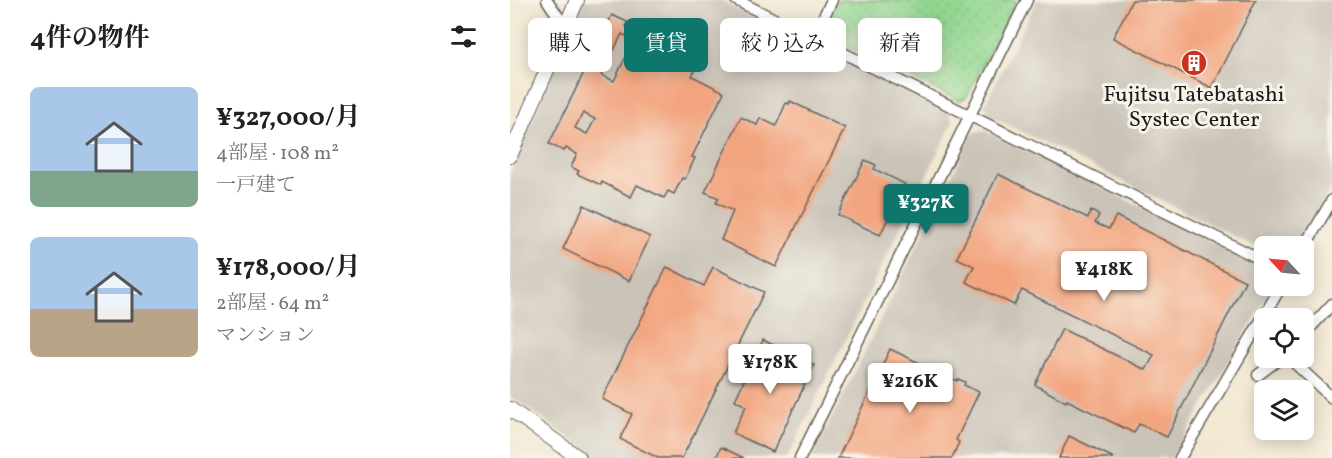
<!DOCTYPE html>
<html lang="ja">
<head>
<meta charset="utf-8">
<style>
  body { margin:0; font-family:Vollkorn,"Noto Serif JP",serif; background:#f2f2f2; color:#202124; height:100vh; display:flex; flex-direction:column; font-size:22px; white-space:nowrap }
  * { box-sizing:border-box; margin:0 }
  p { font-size:20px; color:#757577 }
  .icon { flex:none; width:33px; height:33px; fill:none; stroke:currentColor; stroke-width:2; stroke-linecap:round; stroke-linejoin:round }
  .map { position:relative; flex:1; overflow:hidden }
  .sheet { display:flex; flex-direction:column; background:#fff; width:510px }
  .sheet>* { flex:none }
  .banner { position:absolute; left:18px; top:18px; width:570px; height:54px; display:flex; gap:12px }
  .needle { width:39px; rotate:296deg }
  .fabs { position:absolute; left:744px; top:236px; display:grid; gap:12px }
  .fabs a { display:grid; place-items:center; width:60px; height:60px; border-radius:9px; background:#fff; box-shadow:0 3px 15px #0003; font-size:30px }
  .price { position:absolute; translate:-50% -51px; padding:0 14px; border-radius:6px; background:#fff; color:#222; font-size:20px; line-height:39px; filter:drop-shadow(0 2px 3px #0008) }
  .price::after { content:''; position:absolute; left:50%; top:36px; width:18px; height:14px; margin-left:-9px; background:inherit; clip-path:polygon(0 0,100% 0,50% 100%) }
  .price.selected { background:#0f766e; color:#fff }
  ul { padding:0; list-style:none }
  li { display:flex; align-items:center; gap:18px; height:150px; padding:0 30px }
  li span { display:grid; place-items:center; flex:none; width:168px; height:120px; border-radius:9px; color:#555 }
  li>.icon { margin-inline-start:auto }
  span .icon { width:72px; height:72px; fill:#fffc; stroke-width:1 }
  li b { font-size:26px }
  h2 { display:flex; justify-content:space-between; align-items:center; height:72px; padding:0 30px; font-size:26px }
  .pill { padding:0 21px; border-radius:9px; background:#fff; box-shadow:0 3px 15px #0003; font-size:21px; line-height:54px }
  .pill.selected { background:#0f766e; color:#fff }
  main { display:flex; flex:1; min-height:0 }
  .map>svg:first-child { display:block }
  .industrial { fill:#cac3b8 }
  .park { fill:url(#park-dots); stroke:#577a56; stroke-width:1.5 }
  .building { fill:#f3a57f; fill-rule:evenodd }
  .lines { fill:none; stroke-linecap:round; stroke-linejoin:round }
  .minor-casing { stroke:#67635b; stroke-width:13 }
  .major-casing { stroke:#67635b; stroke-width:16 }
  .minor { stroke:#fff; stroke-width:10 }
  .major { stroke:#fff; stroke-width:14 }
  .labels { text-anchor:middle; stroke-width:6; stroke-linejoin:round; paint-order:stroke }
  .poi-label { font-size:22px; fill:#1c1c1c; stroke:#f7f3e8 }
</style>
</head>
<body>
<main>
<section class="sheet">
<h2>4件の物件<svg class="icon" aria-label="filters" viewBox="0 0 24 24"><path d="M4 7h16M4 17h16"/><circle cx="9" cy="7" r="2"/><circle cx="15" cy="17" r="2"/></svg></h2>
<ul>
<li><span style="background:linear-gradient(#a9c7e8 70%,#7fa58c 0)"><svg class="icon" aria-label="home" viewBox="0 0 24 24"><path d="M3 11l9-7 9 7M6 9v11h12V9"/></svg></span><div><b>¥327,000/月</b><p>4部屋 · 108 m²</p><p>一戸建て</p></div></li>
<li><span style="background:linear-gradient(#a9c7e8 60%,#b9a48a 0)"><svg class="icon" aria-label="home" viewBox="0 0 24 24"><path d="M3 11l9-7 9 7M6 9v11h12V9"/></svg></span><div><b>¥178,000/月</b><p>2部屋 · 64 m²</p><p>マンション</p></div></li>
</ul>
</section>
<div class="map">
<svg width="822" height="458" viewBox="0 0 822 458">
  <defs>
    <pattern id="park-dots" width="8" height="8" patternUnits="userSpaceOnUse" patternTransform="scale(1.5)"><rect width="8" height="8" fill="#92d790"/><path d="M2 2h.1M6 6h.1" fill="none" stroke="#7db87c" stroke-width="1.8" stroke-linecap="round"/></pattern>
  </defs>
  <rect width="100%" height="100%" fill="#f7f3e8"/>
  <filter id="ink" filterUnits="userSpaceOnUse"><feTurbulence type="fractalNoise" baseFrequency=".0167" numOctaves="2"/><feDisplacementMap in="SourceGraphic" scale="12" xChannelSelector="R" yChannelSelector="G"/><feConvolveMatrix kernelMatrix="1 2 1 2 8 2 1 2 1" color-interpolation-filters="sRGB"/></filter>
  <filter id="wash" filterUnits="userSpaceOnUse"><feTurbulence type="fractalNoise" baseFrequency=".008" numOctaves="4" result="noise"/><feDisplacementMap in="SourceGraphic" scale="24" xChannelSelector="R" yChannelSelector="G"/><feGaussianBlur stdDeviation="1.35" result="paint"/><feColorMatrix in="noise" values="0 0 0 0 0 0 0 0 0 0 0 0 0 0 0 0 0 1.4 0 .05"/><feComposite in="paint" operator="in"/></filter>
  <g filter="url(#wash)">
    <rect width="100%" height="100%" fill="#f2e8d1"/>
    <!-- industrial -->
    <g class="industrial">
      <polygon points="73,0 210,0 439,112 443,122 277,458 88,458 0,396 0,174"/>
      <polygon points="527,0 822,0 822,186 787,246 754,246 754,251 480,116 475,104"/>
      <polygon points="475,130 754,268 754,285 764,285 662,458 302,458 463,133"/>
    </g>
    <!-- park -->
    <polygon class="park" points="328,0 506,0 457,97 449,101 311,34 314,30 324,34 329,26 318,20"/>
    <g id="blocks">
      <!-- building -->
      <g class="building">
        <polygon points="622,0 746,0 702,88 603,38"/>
        <path d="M102,15L117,22L116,26L128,32L131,25L193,55L182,76L214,92L182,157L185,158L175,179L172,178L164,194L158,191L154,198L127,185L121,197L92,182L91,185L67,174L69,171L61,167L67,154L56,148L54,151L39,144ZM112,34L124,40L104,81L91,75ZM73,113L85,119L77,134L65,128Z"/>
        <polygon points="280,101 335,128 266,267 211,240 223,211 206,203 209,198 195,192 231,117 247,125 250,118 266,126 276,103 279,104"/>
        <polygon points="355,160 366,165 364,169 395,184 370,235 328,215"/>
        <polygon points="488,174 578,218 581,211 589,215 585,223 599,229 606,216 735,281 657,437 629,424 624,433 557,400 556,402 525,385 552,329 636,370 644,355 512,290 504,305 456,282 464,266 447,258"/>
        <polygon points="74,205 140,237 119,281 53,249"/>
        <polygon points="157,267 194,286 203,267 254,292 172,458 148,458 110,439 122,414 92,399"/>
        <polygon points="253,340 304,365 263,452 223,433 236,406 225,400"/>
        <polygon points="380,349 447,381 448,379 455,382 454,385 469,392 446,440 449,442 442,458 328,458"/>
        <polygon points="559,436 604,458 549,458"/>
        <polygon points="211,447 234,458 206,458"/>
      </g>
    </g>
  </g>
  <g filter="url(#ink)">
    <use href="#blocks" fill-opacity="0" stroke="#67635b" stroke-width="1.5"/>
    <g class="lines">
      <!-- minor casing -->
      <g class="minor-casing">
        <g id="minor">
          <polyline points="37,0 50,19 57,24"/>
          <polyline points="226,0 754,261"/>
          <polyline points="303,38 322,0"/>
          <polyline points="794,248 822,200"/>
          <polyline points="794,335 822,304"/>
          <polyline points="778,357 822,398"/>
          <polyline points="748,375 772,357"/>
          <polyline points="290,458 517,0"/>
          <polyline points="670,458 772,285"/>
        </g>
      </g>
      <!-- major casing -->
      <g class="major-casing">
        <g id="major">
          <polyline points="0,156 67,0"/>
          <polyline points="0,409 69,458"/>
        </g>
      </g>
      <!-- minor -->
      <use href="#minor" class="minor"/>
      <!-- major -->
      <use href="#major" class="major"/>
    </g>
  </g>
  <!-- icons -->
  <defs>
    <g id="building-disc" transform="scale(1.35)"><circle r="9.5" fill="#c8321e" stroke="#f7f3e8"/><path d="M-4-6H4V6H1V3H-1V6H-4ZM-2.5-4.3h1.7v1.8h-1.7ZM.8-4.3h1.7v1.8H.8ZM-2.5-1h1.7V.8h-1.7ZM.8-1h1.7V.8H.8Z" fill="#fff"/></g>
  </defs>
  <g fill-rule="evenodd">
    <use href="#building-disc" x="684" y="63"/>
  </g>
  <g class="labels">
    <!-- poi labels -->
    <g class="poi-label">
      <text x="684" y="101">Fujitsu Tatebatashi<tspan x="684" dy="25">Systec Center</tspan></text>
    </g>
  </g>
</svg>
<div class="fabs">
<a><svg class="needle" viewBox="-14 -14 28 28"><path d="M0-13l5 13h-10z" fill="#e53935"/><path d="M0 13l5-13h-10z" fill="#757577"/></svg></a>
<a><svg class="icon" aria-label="locate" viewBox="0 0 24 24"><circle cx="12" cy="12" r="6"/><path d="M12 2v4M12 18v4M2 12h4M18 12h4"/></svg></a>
<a><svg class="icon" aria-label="layers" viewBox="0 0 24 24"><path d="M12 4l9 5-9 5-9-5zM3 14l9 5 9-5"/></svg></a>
</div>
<b class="price selected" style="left:416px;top:235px">¥327K</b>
<b class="price" style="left:594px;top:302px">¥418K</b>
<b class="price" style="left:260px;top:395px">¥178K</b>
<b class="price" style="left:400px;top:414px">¥216K</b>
<div class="banner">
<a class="pill">購入</a>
<a class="pill selected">賃貸</a>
<a class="pill">絞り込み</a>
<a class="pill">新着</a>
</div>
</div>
</main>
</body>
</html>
